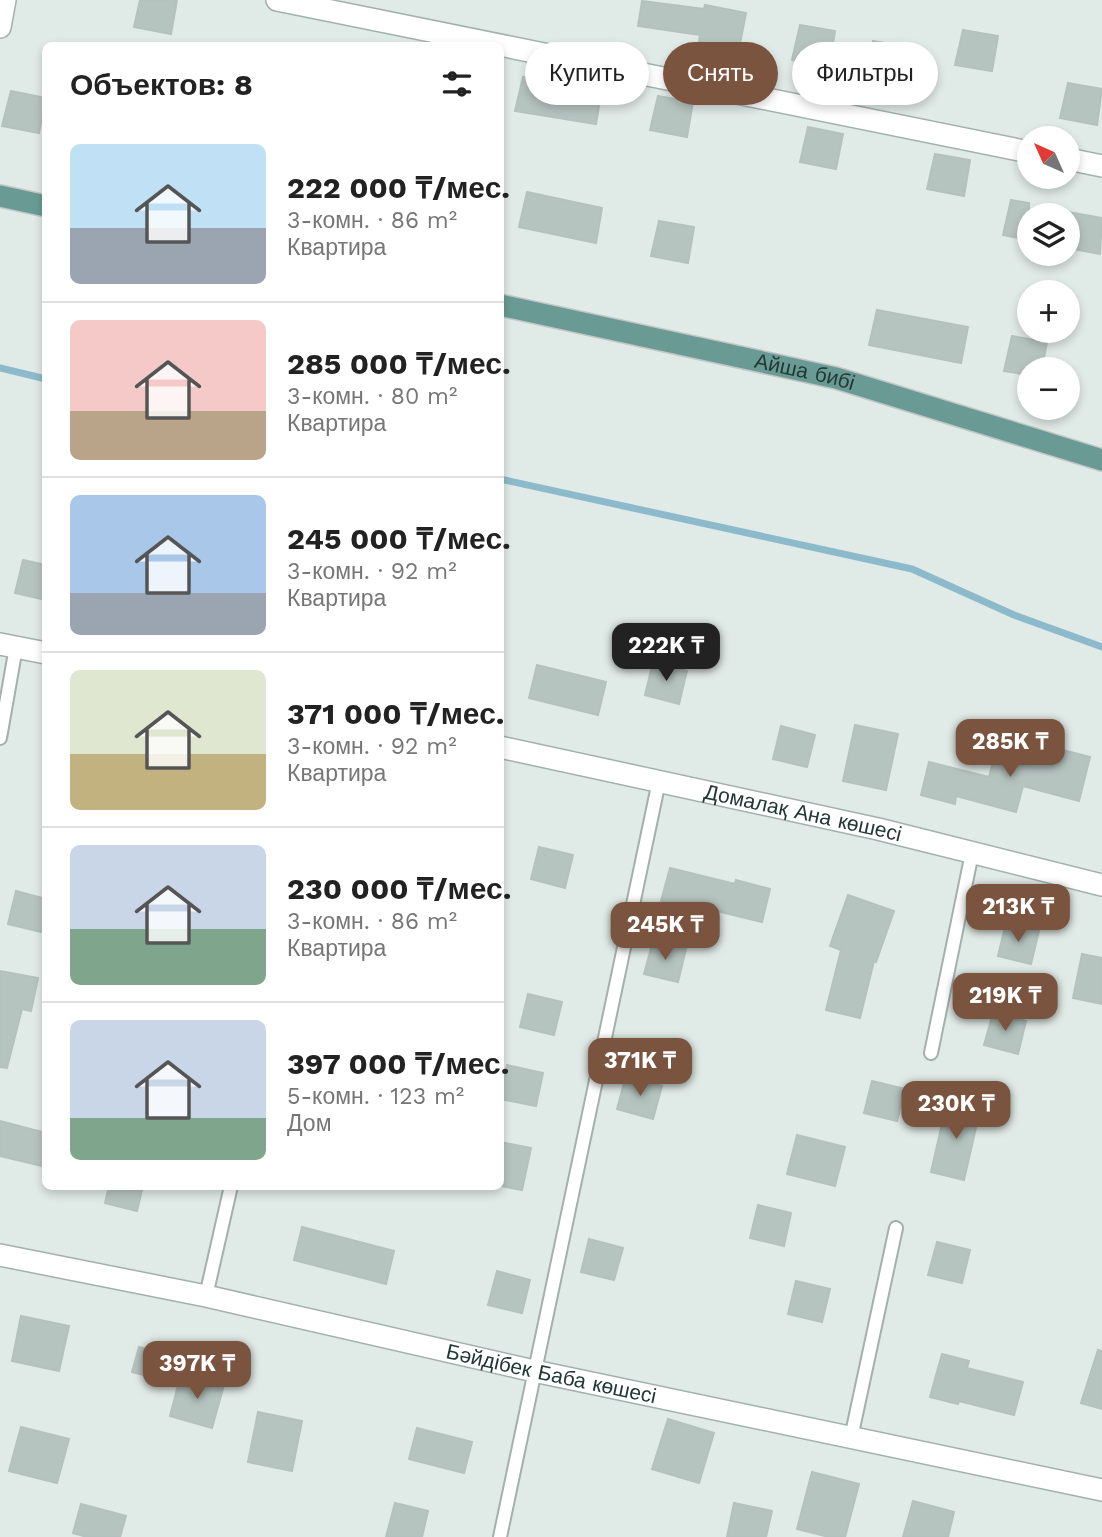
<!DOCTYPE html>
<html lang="ru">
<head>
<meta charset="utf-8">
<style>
  body { margin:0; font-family:"Work Sans",sans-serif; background:#f2f2f2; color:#222; height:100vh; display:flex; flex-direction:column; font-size:26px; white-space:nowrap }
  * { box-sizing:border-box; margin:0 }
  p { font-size:23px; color:#767676 }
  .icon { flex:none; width:38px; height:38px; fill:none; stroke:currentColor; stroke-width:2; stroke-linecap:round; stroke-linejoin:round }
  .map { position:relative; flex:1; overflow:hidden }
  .panel { position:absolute; left:42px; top:42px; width:462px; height:1148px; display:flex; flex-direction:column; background:#fff; border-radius:10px; box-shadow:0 4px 10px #0003 }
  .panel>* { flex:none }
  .guide { position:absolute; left:525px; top:42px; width:471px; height:63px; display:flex; gap:14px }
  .needle { width:46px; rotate:315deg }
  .buttons { position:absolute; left:1017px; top:126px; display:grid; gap:14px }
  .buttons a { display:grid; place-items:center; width:63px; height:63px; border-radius:50%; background:#fff; box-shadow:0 4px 10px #0003; font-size:35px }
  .price { position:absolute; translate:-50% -60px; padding:0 16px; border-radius:14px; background:#7a543f; color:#fff; font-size:23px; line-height:46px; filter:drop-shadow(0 2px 4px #0008) }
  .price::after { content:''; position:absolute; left:50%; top:42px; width:21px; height:16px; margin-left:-10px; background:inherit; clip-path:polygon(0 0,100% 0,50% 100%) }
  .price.active { background:#222; color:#fff }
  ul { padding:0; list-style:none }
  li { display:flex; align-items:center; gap:21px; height:175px; padding:0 28px }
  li+li { border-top:2px solid #e0e0e0 }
  li span { display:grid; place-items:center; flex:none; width:196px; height:140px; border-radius:10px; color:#555 }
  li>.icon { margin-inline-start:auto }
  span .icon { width:84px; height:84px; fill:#fffc; stroke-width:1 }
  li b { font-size:30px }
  h2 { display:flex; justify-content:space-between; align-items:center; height:84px; padding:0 28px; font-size:30px }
  .chip { padding:0 24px; border-radius:32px; background:#fff; box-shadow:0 4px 10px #0003; font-size:24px; line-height:63px }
  .chip.active { background:#7a543f; color:#fff }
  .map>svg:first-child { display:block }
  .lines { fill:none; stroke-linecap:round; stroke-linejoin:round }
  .stream { stroke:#8dbaca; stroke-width:7 }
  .building { fill:#b6c4c0; stroke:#b3c2be; stroke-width:2 }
  .lane-casing { stroke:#a3b1ad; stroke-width:16 }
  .street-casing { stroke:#a3b1ad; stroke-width:24 }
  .primary-casing { stroke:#c1c7c6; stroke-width:24 }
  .lane { stroke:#fff; stroke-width:12 }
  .street { stroke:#fff; stroke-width:21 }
  .primary { stroke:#699b94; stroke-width:21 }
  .labels { text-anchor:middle; stroke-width:7; stroke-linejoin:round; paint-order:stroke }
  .street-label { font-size:21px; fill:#223835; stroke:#f0f7f4 }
</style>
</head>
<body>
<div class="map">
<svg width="1102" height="1537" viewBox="0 0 1102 1537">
  <rect width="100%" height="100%" fill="#e0eae6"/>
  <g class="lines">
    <!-- stream -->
    <g class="stream">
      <polyline points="0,368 46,379"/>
      <polyline points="500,479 912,569 1014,615 1102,647"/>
    </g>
  </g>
  <!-- building -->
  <g class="building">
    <polygon points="140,0 177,0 171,34 134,27"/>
    <polygon points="642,1 704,9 705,5 746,13 739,49 699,42 700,35 638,26"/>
    <polygon points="800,25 835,31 829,67 792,60"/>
    <polygon points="963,30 998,36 992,71 955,65"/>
    <polygon points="873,41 909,47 902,82 865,75"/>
    <polygon points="523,77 602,88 596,124 515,111"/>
    <polygon points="1068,83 1102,89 1097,125 1060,118"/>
    <polygon points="11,91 46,98 39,133 2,126"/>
    <polygon points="658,96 693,102 687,137 650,130"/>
    <polygon points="808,127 843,134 836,169 800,162"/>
    <polygon points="935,154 970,160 964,196 927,189"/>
    <polygon points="527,192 602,208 596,243 519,227"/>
    <polygon points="1011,200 1029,203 1029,240 1003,235"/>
    <polygon points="1068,212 1102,218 1100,254 1068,248"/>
    <polygon points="659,221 694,227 688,263 651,256"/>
    <polygon points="877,310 968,327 961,363 869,345"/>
    <polygon points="1012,336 1047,342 1042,369 1029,369 1029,375 1004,371"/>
    <polygon points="23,560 46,565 46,600 15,593"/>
    <polygon points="653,662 687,671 679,704 645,695"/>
    <polygon points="537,665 606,682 598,715 529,698"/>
    <polygon points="855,725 898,734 886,790 843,781"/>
    <polygon points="781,726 815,735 807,767 773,759"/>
    <polygon points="997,747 1047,760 1051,747 1090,757 1079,801 1023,786 1016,812 956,796 955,804 921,795 929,762 989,777"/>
    <polygon points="539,847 573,855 565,888 531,879"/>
    <polygon points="670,868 735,884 736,880 770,889 762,922 696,906 695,909 661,901"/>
    <polygon points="16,891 46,899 46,915 41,932 8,924"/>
    <polygon points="848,895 894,911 876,962 874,961 860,1018 826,1010 841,950 830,946"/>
    <polygon points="1006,923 1039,931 1031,964 998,956"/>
    <polygon points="653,941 686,949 678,982 644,974"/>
    <polygon points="1082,954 1102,958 1102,1004 1073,998"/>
    <polygon points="0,971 38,978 31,1011 22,1009 7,1068 0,1067"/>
    <polygon points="528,994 562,1002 554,1035 520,1027"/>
    <polygon points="993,1013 1026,1021 1018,1054 984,1045"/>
    <polygon points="507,1065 543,1073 536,1106 500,1099"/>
    <polygon points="626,1076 662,1086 653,1119 617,1109"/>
    <polygon points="872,1081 905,1089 897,1121 864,1113"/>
    <polygon points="947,1102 980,1110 964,1180 931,1172"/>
    <polygon points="0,1121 46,1133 46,1167 0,1156"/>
    <polygon points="797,1135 845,1147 835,1186 787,1174"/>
    <polygon points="500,1142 531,1148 522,1190 500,1186"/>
    <polygon points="109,1186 143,1186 137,1211 105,1203"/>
    <polygon points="758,1205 791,1213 784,1246 750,1238"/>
    <polygon points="302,1227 394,1251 386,1284 294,1260"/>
    <polygon points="589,1239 623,1248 614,1280 581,1272"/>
    <polygon points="937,1242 970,1250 962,1283 928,1275"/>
    <polygon points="497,1271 530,1280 522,1313 488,1305"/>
    <polygon points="796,1281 830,1289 822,1322 788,1314"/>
    <polygon points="21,1316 69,1326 59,1371 12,1361"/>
    <polygon points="139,1347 173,1355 166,1381 132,1372"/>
    <polygon points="1098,1350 1102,1351 1102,1409 1081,1403"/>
    <polygon points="942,1354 969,1361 967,1368 1023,1382 1014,1415 959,1401 958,1404 930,1397"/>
    <polygon points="181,1374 224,1385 212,1428 170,1416"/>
    <polygon points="258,1412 302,1421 292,1471 248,1462"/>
    <polygon points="668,1419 714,1433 699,1483 652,1469"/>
    <polygon points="21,1427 69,1439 57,1483 9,1471"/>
    <polygon points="417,1428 472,1442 464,1473 409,1459"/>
    <polygon points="812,1472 859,1484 845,1537 829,1537 797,1529"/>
    <polygon points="913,1501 954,1512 948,1537 903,1537"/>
    <polygon points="395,1503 428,1511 422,1537 386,1537"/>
    <polygon points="734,1503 772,1511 766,1537 727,1537"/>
    <polygon points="81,1504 126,1516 120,1537 87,1537 73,1533"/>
  </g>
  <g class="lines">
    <!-- lane casing -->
    <g class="lane-casing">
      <g id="lane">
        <polyline points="0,738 16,647"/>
        <polyline points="931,1053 972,853"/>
        <polyline points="206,1296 231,1186"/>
        <polyline points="851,1438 896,1228"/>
        <polyline points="500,1537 659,781"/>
      </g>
    </g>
    <!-- street casing -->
    <g class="street-casing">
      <g id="street">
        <polyline points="277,0 1029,152"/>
        <polyline points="0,27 5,0"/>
        <polyline points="1068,159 1102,166"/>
        <polyline points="0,644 46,653"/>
        <path id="s1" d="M500,747L878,829L1102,885"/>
        <path id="s2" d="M0,1255L206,1296L534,1371L1102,1490"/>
      </g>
    </g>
    <!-- primary casing -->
    <g class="primary-casing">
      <g id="primary">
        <polyline points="0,196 46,206"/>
        <path id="s3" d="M500,305L836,378L1102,460"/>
      </g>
    </g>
    <!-- lane -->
    <use href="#lane" class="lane"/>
    <!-- street -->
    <use href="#street" class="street"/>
    <!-- primary -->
    <use href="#primary" class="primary"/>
  </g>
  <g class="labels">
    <!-- street labels -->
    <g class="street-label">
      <text dy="7" stroke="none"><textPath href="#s3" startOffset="312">Айша бибі</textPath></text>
      <text dy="7" stroke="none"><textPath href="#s1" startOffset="310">Домалақ Ана көшесі</textPath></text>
      <text dy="7" stroke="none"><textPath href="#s2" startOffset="564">Бәйдібек Баба көшесі</textPath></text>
    </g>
  </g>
</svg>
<div class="buttons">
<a><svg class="needle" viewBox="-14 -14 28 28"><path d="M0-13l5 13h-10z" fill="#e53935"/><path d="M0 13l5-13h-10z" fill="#767676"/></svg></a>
<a><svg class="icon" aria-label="layers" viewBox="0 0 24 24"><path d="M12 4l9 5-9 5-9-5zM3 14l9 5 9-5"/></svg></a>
<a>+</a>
<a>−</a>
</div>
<b class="price active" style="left:666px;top:683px">222K ₸</b>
<b class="price" style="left:1010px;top:779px">285K ₸</b>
<b class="price" style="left:1018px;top:944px">213K ₸</b>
<b class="price" style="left:665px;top:962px">245K ₸</b>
<b class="price" style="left:1005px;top:1033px">219K ₸</b>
<b class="price" style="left:640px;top:1098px">371K ₸</b>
<b class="price" style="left:956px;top:1141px">230K ₸</b>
<b class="price" style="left:197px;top:1401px">397K ₸</b>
<div class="guide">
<a class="chip">Купить</a>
<a class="chip active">Снять</a>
<a class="chip">Фильтры</a>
</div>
<section class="panel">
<h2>Объектов: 8<svg class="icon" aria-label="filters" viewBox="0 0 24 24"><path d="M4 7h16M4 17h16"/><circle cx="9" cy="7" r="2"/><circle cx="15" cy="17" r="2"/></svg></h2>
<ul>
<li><span style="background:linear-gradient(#bfe0f5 60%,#9aa5b1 0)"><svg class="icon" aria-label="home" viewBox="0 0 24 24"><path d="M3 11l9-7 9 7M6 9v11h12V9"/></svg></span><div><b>222 000 ₸/мес.</b><p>3-комн. · 86 m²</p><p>Квартира</p></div></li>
<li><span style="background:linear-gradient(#f6c9c9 65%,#b9a48a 0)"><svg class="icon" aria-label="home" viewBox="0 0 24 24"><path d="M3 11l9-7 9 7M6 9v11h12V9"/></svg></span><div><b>285 000 ₸/мес.</b><p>3-комн. · 80 m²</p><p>Квартира</p></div></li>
<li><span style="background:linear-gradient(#a9c7e8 70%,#9aa5b1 0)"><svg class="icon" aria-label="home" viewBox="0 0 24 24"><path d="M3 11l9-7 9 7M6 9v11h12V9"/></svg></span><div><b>245 000 ₸/мес.</b><p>3-комн. · 92 m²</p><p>Квартира</p></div></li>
<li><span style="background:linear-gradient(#dfe7d0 60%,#c2b280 0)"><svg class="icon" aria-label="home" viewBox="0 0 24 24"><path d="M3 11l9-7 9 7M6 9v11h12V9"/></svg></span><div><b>371 000 ₸/мес.</b><p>3-комн. · 92 m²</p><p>Квартира</p></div></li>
<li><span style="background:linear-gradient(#c9d6e8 60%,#7fa58c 0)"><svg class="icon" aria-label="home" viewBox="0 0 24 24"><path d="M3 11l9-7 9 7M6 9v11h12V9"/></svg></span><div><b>230 000 ₸/мес.</b><p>3-комн. · 86 m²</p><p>Квартира</p></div></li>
<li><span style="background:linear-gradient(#c9d6e8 70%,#7fa58c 0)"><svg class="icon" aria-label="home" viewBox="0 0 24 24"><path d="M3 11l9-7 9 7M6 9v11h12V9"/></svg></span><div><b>397 000 ₸/мес.</b><p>5-комн. · 123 m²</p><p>Дом</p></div></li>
</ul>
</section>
</div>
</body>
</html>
